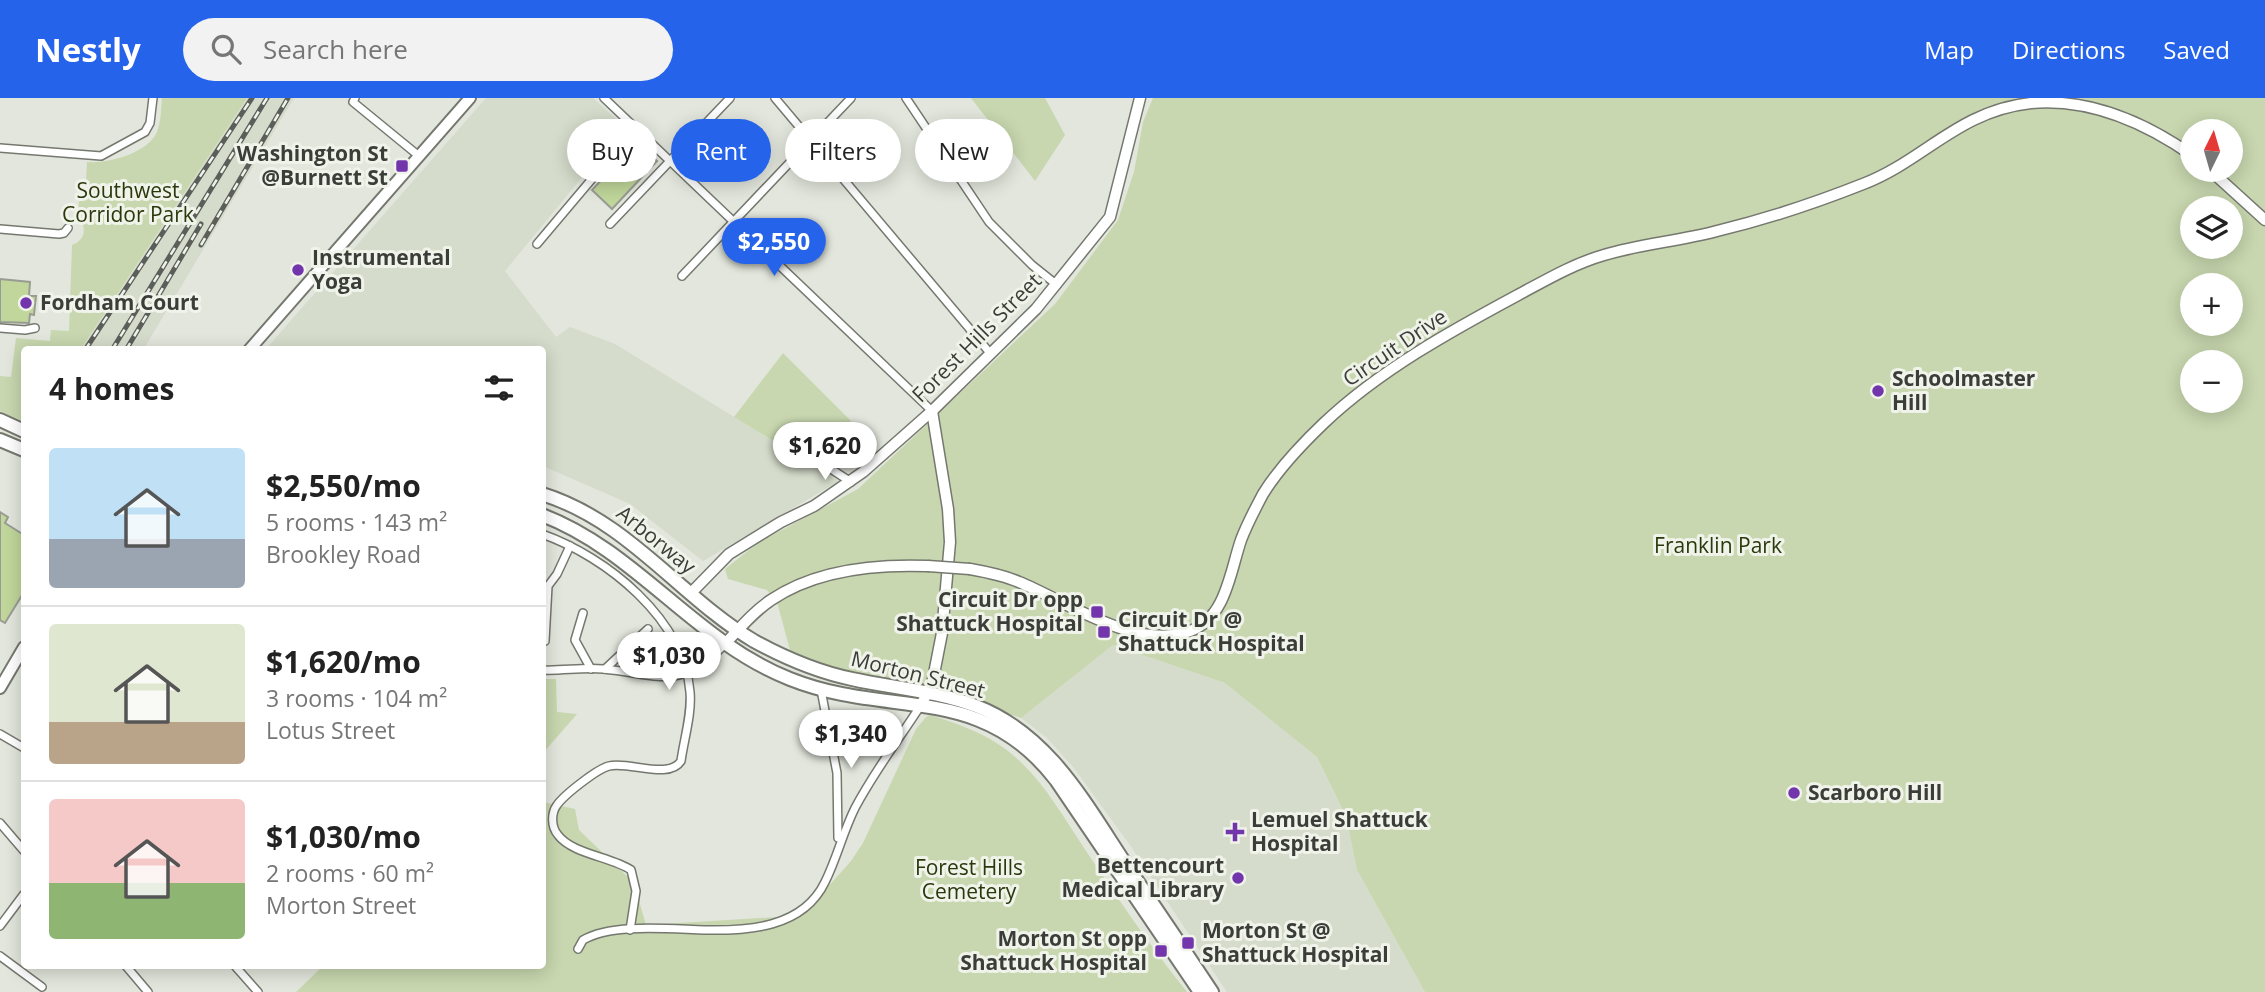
<!DOCTYPE html>
<html lang="en">
<head>
<meta charset="utf-8">
<style>
  body { margin:0; font-family:"Open Sans",sans-serif; background:#f2f2f2; color:#222; height:100vh; display:flex; flex-direction:column; font-size:26px; white-space:nowrap }
  * { box-sizing:border-box; margin:0 }
  p { font-size:23px; color:#767676 }
  .icon { flex:none; width:38px; height:38px; fill:none; stroke:currentColor; stroke-width:2; stroke-linecap:round; stroke-linejoin:round }
  .map { position:relative; flex:1; overflow:hidden }
  .side { position:absolute; left:21px; top:248px; width:525px; height:623px; display:flex; flex-direction:column; background:#fff; border-radius:7px; box-shadow:0 4px 18px #0003 }
  .side>* { flex:none }
  .hud { position:absolute; left:567px; top:21px; width:665px; height:63px; display:flex; gap:14px }
  .needle { width:46px; rotate:5deg }
  .buttons { position:absolute; left:2180px; top:21px; display:grid; gap:14px }
  .buttons a { display:grid; place-items:center; width:63px; height:63px; border-radius:50%; background:#fff; box-shadow:0 4px 18px #0003; font-size:35px }
  .price { position:absolute; translate:-50% -60px; padding:0 16px; border-radius:24px; background:#fff; color:#222; font-size:23px; line-height:46px; filter:drop-shadow(0 2px 4px #0008) }
  .price::after { content:''; position:absolute; left:50%; top:42px; width:21px; height:16px; margin-left:-10px; background:inherit; clip-path:polygon(0 0,100% 0,50% 100%) }
  .price.active { background:#2563eb; color:#fff }
  ul { padding:0; list-style:none }
  li { display:flex; align-items:center; gap:21px; height:175px; padding:0 28px }
  li+li { border-top:2px solid #e0e0e0 }
  li span { display:grid; place-items:center; flex:none; width:196px; height:140px; border-radius:7px; color:#555 }
  li>.icon { margin-inline-start:auto }
  span .icon { width:84px; height:84px; fill:#fffc; stroke-width:1 }
  li b { font-size:30px }
  h2 { display:flex; justify-content:space-between; align-items:center; height:84px; padding:0 28px; font-size:30px }
  .tag { padding:0 24px; border-radius:32px; background:#fff; box-shadow:0 4px 18px #0003; font-size:24px; line-height:63px }
  .tag.active { background:#2563eb; color:#fff }
  header { display:flex; align-items:center; gap:42px; box-sizing:border-box; height:98px; padding:0 35px; background:#2563eb; color:#fff }
  header strong { font-size:33px }
  nav { display:flex; gap:38px; margin-inline-start:auto; font-size:24px }
  .search { width:490px; height:63px; background:#f2f2f2; display:flex; align-items:center; gap:18px; box-sizing:border-box; padding:0 24px; border-radius:38px; color:#767676; font-size:26px }
  .map>svg:first-child { display:block }
  .built { fill:#d5dccb }
  .green { fill:#c8d7af; fill-rule:evenodd }
  .building { fill:#c0d69a; stroke:#999c93; stroke-width:2 }
  .lines { fill:none; stroke-linecap:round; stroke-linejoin:round }
  .street-casing { stroke:#75786f; stroke-width:10 }
  .secondary-casing { stroke:#75786f; stroke-width:13 }
  .primary-casing { stroke:#75786f; stroke-width:14 }
  .highway-casing { stroke:#75786f; stroke-width:16 }
  .street { stroke:#fff; stroke-width:7 }
  .secondary { stroke:#fff; stroke-width:10 }
  .primary { stroke:#fff; stroke-width:10 }
  .highway { stroke:#fff; stroke-width:12 }
  .rail-casing { stroke:#5b5e59; stroke-width:5 }
  .rail { stroke:#eff3e9; stroke-width:2.5; stroke-dasharray:8; stroke-linecap:butt }
  .secondary-bridge-casing { stroke:#75786f; stroke-width:13; stroke-linecap:butt }
  .secondary-bridge { stroke:#fff; stroke-width:10 }
  .poi-dot { fill:#7335ab; stroke:#eff3e9; stroke-width:2.5 }
  .labels { text-anchor:middle; stroke-width:6; stroke-linejoin:round; paint-order:stroke }
  .poi-label { font-size:21px; font-weight:bold; fill:#3b3d39; stroke:#eff3e9; text-anchor:start }
  .park-label { font-size:21px; fill:#2b380c; stroke:#eff3e9 }
  .street-label { font-size:21px; fill:#3b3d39; stroke:#eff3e9 }
</style>
</head>
<body>
<header>
<strong>Nestly</strong>
<div class="search"><svg class="icon" aria-label="search" viewBox="0 0 24 24"><circle cx="10" cy="10" r="6"/><path d="M15 15l6 6"/></svg>Search here</div>
<nav><a>Map</a><a>Directions</a><a>Saved</a></nav>
</header>
<div class="map">
<svg width="2265" height="894" viewBox="0 0 2265 894">
  <rect width="100%" height="100%" fill="#e2e6dc"/>
  <!-- built -->
  <g class="built">
    <polygon points="247,0 294,0 143,252 80,252"/>
    <polygon points="486,0 593,0 616,21 611,44 505,173 556,239 570,229 615,246 839,383 703,463 630,406 543,368 542,252 265,252"/>
    <polygon points="1113,547 1225,585 1317,659 1346,718 1357,772 1425,894 1227,894 1132,750 1074,670 1047,640 1021,620"/>
  </g>
  <!-- green -->
  <g class="green">
    <path d="M162,0H247L80,252H24V325L0,313V278L11,279L16,240L50,243L51,232L69,233L72,147C86,142 87,129 78,119L79,101H85L87,64C108,66 148,55 157,34C161,24 161,11 162,0Z"/>
    <polygon points="971,0 1045,0 1065,37 1035,83"/>
    <path d="M1153,0H2265V894H1425L1357,772L1346,718L1317,659L1225,585L1113,547L1021,620L943,594L846,574L800,561L790,552L777,504L767,492L728,481L725,471L758,445L858,391L1055,206L1118,122L1134,74L1143,24ZM2193,33H2231V72H2193ZM2193,110H2231V149H2193ZM2193,187H2231V226H2193ZM2193,264H2231V303H2193Z"/>
    <polygon points="783,255 851,323 806,363 734,319"/>
    <polygon points="543,581 556,581 557,614 577,616 543,655"/>
    <path d="M931,617C958,626 985,635 1008,653C1041,679 1061,715 1084,750C1117,799 1150,848 1187,894H296L323,868H542L543,704L575,711L579,732L634,785L646,827L777,819L809,810L851,763L863,745L916,631L926,619Z"/>
  </g>
  <!-- building -->
  <g class="building">
    <polygon points="637,44 657,63 612,111 592,92"/>
    <polygon points="0,181 30,184 29,198 36,198 34,217 30,216 29,225 0,224"/>
    <polygon points="0,414 8,419 5,425 24,437 24,494 5,525 0,522"/>
  </g>
  <g class="lines">
    <!-- street casing -->
    <g class="street-casing">
      <g id="street">
        <polyline points="355,0 353,4 419,58"/>
        <polyline points="604,0 932,313"/>
        <polyline points="775,0 990,255"/>
        <polyline points="906,0 989,124 1032,167 1057,187"/>
        <polyline points="0,50 101,58 145,34 150,25 153,0"/>
        <polyline points="610,126 730,0"/>
        <polyline points="0,131 59,136 64,135 68,130"/>
        <polyline points="537,146 635,30"/>
        <polyline points="682,178 851,0"/>
        <polyline points="0,230 25,232 35,230"/>
        <polyline points="814,360 851,384"/>
        <path d="M542,436C607,459 684,521 690,594C692,616 684,641 681,663C669,682 629,663 609,668C597,671 564,697 557,707C551,715 551,729 558,737C572,756 612,759 631,772L636,793L630,832"/>
        <polyline points="583,515 575,542 591,571"/>
        <polyline points="545,543 548,488 557,476 570,448"/>
        <polyline points="605,571 648,531"/>
        <path d="M542,572C562,573 584,569 603,571C659,576 679,594 724,547"/>
        <polyline points="821,592 837,675 838,740"/>
        <polyline points="0,636 24,650"/>
        <polyline points="0,725 24,753"/>
        <polyline points="0,828 24,796"/>
        <path d="M578,851L583,842C611,825 670,831 704,832C748,833 803,830 825,784C837,760 843,734 855,710C874,674 899,641 921,607"/>
        <polyline points="0,858 42,889"/>
        <polyline points="126,868 148,894"/>
        <polyline points="235,868 258,894"/>
      </g>
    </g>
    <!-- secondary casing -->
    <g class="secondary-casing">
      <g id="secondary">
        <polyline points="2210,72 2265,122"/>
        <path d="M970,471C987,474 1003,477 1019,484C1068,504 1136,553 1190,533C1226,520 1230,474 1241,442C1247,426 1255,411 1263,396C1279,370 1302,346 1324,325C1380,272 1451,233 1518,197C1546,182 1573,166 1604,157C1640,146 1680,143 1717,133C1767,121 1815,105 1863,86C1925,62 1958,13 2031,5C2090,0 2146,25 2193,58"/>
        <polyline points="691,495 729,456 781,424 814,408 863,374 932,313 1036,211 1110,119 1140,0"/>
        <path d="M724,547C739,531 753,514 771,502C815,472 876,466 928,468"/>
        <polyline points="921,607 932,586 942,535 950,444 948,411 932,313"/>
      </g>
    </g>
    <!-- primary casing -->
    <g class="primary-casing">
      <g id="primary">
        <polyline points="249,252 470,0"/>
        <polyline points="0,590 24,549"/>
      </g>
    </g>
    <!-- highway casing -->
    <g class="highway-casing">
      <g id="highway">
        <polyline points="0,322 24,333"/>
        <polyline points="0,342 24,352"/>
        <path d="M542,396C629,423 679,498 754,543C785,560 818,574 852,581C893,590 937,593 976,608C1051,637 1087,709 1129,771C1157,812 1185,853 1212,894"/>
        <path d="M542,417C637,453 695,544 790,581C890,621 980,583 1056,682L1200,894"/>
      </g>
    </g>
    <!-- street -->
    <use href="#street" class="street"/>
    <!-- secondary -->
    <use href="#secondary" class="secondary"/>
    <!-- primary -->
    <use href="#primary" class="primary"/>
    <!-- highway -->
    <use href="#highway" class="highway"/>
    <!-- rail casing -->
    <g class="rail-casing">
      <g id="rail">
        <polyline points="201,147 288,0"/>
        <polyline points="85,252 252,0"/>
        <polyline points="112,252 267,0"/>
        <polyline points="126,252 201,126"/>
      </g>
    </g>
    <!-- rail -->
    <use href="#rail" class="rail"/>
    <!-- secondary-bridge casing -->
    <g class="secondary-bridge-casing">
      <polyline id="secondary-bridge" points="928,468 970,471"/>
    </g>
    <!-- secondary-bridge -->
    <use href="#secondary-bridge" class="secondary-bridge"/>
  </g>
  <!-- markers -->
  <g class="poi-dot">
    <rect x="395" y="61" width="14" height="14" rx="3.5"/>
    <circle cx="298" cy="172" r="7"/>
    <circle cx="26" cy="205" r="7"/>
    <circle cx="1878" cy="293" r="7"/>
    <rect x="1090" y="507" width="14" height="14" rx="3.5"/>
    <rect x="1097" y="527" width="14" height="14" rx="3.5"/>
    <circle cx="1794" cy="695" r="7"/>
    <path d="M1231.5 723.5h7v7h7v7h-7v7h-7v-7h-7v-7h7z"/>
    <circle cx="1238" cy="780" r="7"/>
    <rect x="1181" y="838" width="14" height="14" rx="3.5"/>
    <rect x="1154" y="846" width="14" height="14" rx="3.5"/>
  </g>
  <g class="labels">
    <!-- poi labels -->
    <g class="poi-label">
      <text x="388" y="63" text-anchor="end">Washington St<tspan x="388" dy="24">@Burnett St</tspan></text>
      <text x="312" y="167">Instrumental<tspan x="312" dy="24">Yoga</tspan></text>
      <text x="40" y="212">Fordham Court</text>
      <text x="1892" y="288">Schoolmaster<tspan x="1892" dy="24">Hill</tspan></text>
      <text x="1083" y="509" text-anchor="end">Circuit Dr opp<tspan x="1083" dy="24">Shattuck Hospital</tspan></text>
      <text x="1118" y="529">Circuit Dr @<tspan x="1118" dy="24">Shattuck Hospital</tspan></text>
      <text x="1808" y="702">Scarboro Hill</text>
      <text x="1251" y="729">Lemuel Shattuck<tspan x="1251" dy="24">Hospital</tspan></text>
      <text x="1224" y="775" text-anchor="end">Bettencourt<tspan x="1224" dy="24">Medical Library</tspan></text>
      <text x="1202" y="840">Morton St @<tspan x="1202" dy="24">Shattuck Hospital</tspan></text>
      <text x="1147" y="848" text-anchor="end">Morton St opp<tspan x="1147" dy="24">Shattuck Hospital</tspan></text>
    </g>
    <!-- park labels -->
    <g class="park-label">
      <text x="128" y="100">Southwest<tspan x="128" dy="24">Corridor Park</tspan></text>
      <text x="1718" y="455">Franklin Park</text>
      <text x="969" y="777">Forest Hills<tspan x="969" dy="24">Cemetery</tspan></text>
    </g>
    <!-- street labels -->
    <g class="street-label">
      <text transform="translate(977 240) rotate(-45)" y="7">Forest Hills Street</text>
      <text transform="translate(1395 250) rotate(-34)" y="7">Circuit Drive</text>
      <text transform="translate(656 442) rotate(39)" y="7">Arborway</text>
      <text transform="translate(918 577) rotate(14)" y="7">Morton Street</text>
    </g>
  </g>
</svg>
<div class="buttons">
<a><svg class="needle" viewBox="-14 -14 28 28"><path d="M0-13l5 13h-10z" fill="#e53935"/><path d="M0 13l5-13h-10z" fill="#767676"/></svg></a>
<a><svg class="icon" aria-label="layers" viewBox="0 0 24 24"><path d="M12 4l9 5-9 5-9-5zM3 14l9 5 9-5"/></svg></a>
<a>+</a>
<a>−</a>
</div>
<b class="price active" style="left:774px;top:180px">$2,550</b>
<b class="price" style="left:825px;top:384px">$1,620</b>
<b class="price" style="left:669px;top:594px">$1,030</b>
<b class="price" style="left:851px;top:672px">$1,340</b>
<div class="hud">
<a class="tag">Buy</a>
<a class="tag active">Rent</a>
<a class="tag">Filters</a>
<a class="tag">New</a>
</div>
<section class="side">
<h2>4 homes<svg class="icon" aria-label="filters" viewBox="0 0 24 24"><path d="M4 7h16M4 17h16"/><circle cx="9" cy="7" r="2"/><circle cx="15" cy="17" r="2"/></svg></h2>
<ul>
<li><span style="background:linear-gradient(#bfe0f5 65%,#9aa5b1 0)"><svg class="icon" aria-label="home" viewBox="0 0 24 24"><path d="M3 11l9-7 9 7M6 9v11h12V9"/></svg></span><div><b>$2,550/mo</b><p>5 rooms · 143 m²</p><p>Brookley Road</p></div></li>
<li><span style="background:linear-gradient(#dfe7d0 70%,#b9a48a 0)"><svg class="icon" aria-label="home" viewBox="0 0 24 24"><path d="M3 11l9-7 9 7M6 9v11h12V9"/></svg></span><div><b>$1,620/mo</b><p>3 rooms · 104 m²</p><p>Lotus Street</p></div></li>
<li><span style="background:linear-gradient(#f6c9c9 60%,#8fb573 0)"><svg class="icon" aria-label="home" viewBox="0 0 24 24"><path d="M3 11l9-7 9 7M6 9v11h12V9"/></svg></span><div><b>$1,030/mo</b><p>2 rooms · 60 m²</p><p>Morton Street</p></div></li>
</ul>
</section>
</div>
</body>
</html>
